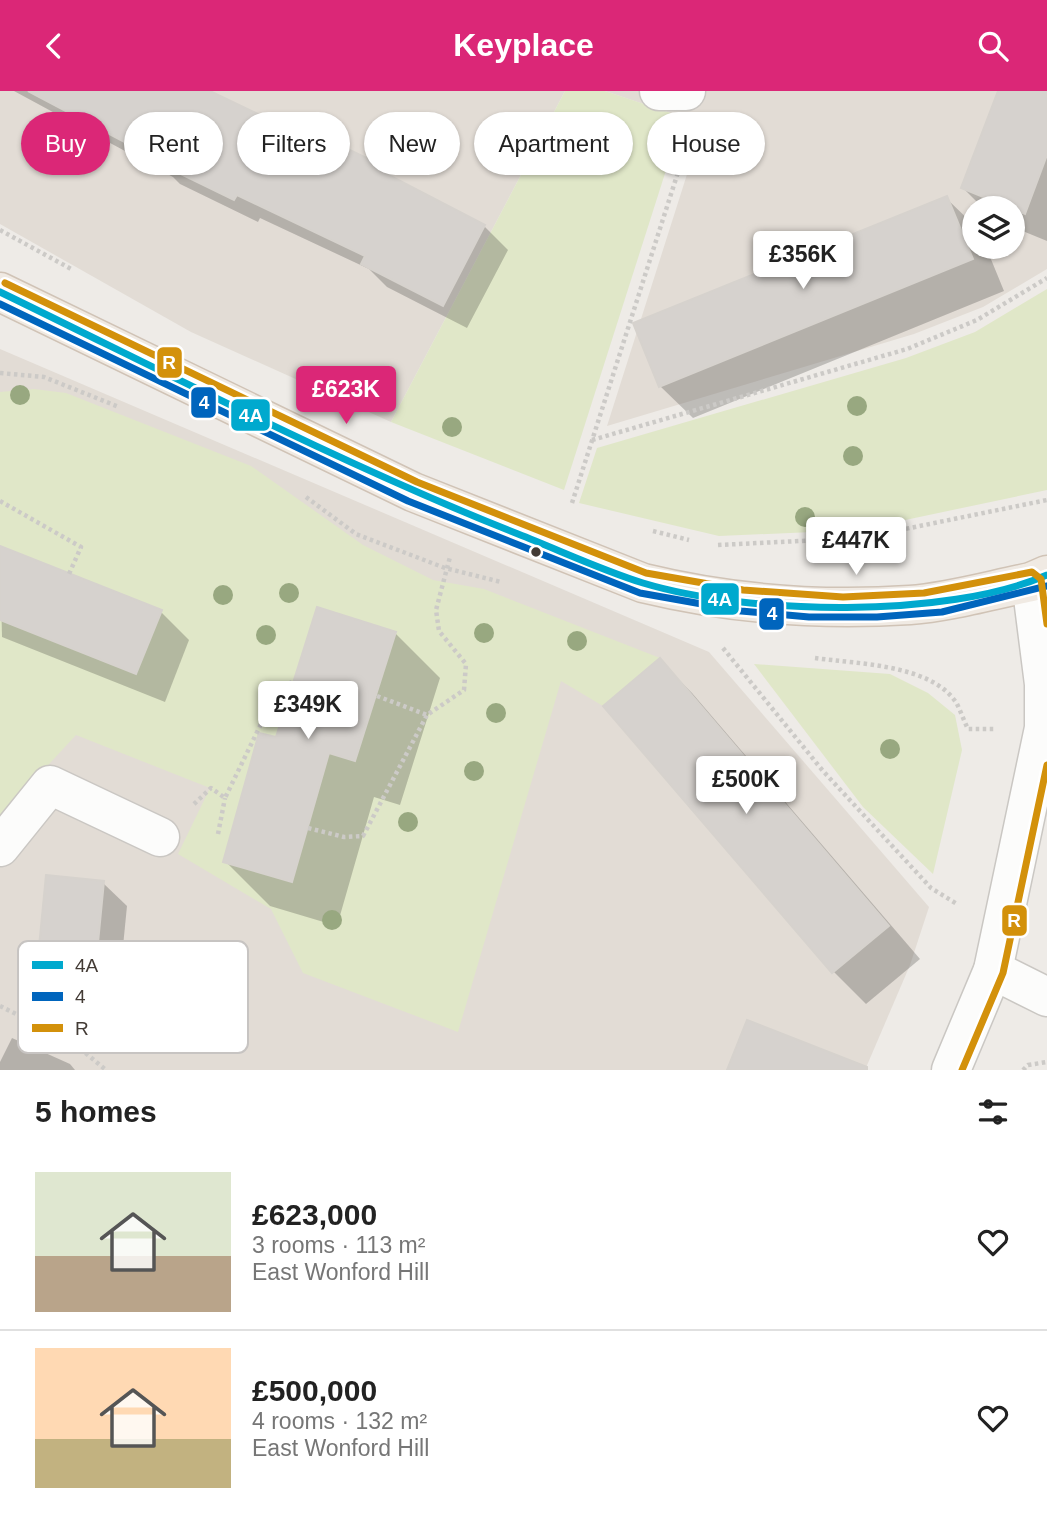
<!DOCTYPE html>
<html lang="en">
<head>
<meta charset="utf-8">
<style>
  body { margin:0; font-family:Helvetica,sans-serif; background:#f2f2f2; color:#222; height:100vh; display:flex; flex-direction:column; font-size:26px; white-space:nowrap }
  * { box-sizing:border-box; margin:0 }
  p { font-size:23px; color:#767676 }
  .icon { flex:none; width:38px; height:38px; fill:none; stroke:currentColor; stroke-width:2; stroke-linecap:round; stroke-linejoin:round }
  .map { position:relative; height:979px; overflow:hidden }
  .drawer { display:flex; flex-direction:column; background:#fff; flex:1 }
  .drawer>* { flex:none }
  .hud { position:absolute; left:21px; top:21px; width:1006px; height:63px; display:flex; gap:14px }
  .buttons { position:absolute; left:962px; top:105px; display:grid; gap:14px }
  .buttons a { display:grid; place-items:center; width:63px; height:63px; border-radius:50%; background:#fff; box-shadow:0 2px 5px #0004; font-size:35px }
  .price { position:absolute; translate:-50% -60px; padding:0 16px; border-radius:7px; background:#fff; color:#222; font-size:23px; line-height:46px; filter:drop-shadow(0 2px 4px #0008) }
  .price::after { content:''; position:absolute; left:50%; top:42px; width:21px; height:16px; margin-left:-10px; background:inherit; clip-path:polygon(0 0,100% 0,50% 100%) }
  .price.on { background:#db2777; color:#fff }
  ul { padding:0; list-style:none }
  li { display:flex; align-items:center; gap:21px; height:175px; padding:0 35px }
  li+li { border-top:2px solid #e0e0e0 }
  li span { display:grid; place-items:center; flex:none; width:196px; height:140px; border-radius:0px; color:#555 }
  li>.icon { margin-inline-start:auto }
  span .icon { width:84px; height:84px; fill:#fffc; stroke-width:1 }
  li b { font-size:30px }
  h2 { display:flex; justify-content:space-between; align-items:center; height:84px; padding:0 35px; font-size:30px }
  .tag { padding:0 24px; border-radius:32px; background:#fff; box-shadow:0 2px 5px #0004; font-size:24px; line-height:63px }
  .tag.on { background:#db2777; color:#fff }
  header { display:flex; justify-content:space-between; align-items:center; height:91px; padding:0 35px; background:#db2777; color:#fff; font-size:32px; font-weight:600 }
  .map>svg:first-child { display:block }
  .residential { fill:#e2dcd5; fill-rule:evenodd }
  .green { fill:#e0e7c8 }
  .shadow { fill:#0003 }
  .building { fill:#d6d2ce; stroke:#d6d2cd; stroke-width:2 }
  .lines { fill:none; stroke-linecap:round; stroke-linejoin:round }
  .minor-casing { stroke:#cac7c3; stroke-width:41 }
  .major-casing { stroke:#d0c3b6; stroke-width:41 }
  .path { stroke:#cccac7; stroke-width:4.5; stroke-dasharray:3.5 3.5; stroke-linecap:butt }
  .minor { stroke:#fcfcfb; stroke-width:38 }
  .major { stroke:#f0eae3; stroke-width:38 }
  .bus-1-casing { stroke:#fff; stroke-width:12 }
  .bus-2-casing { stroke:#fff; stroke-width:12 }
  .bus-3-casing { stroke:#fff; stroke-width:12 }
  .bus-1 { stroke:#00a9ce; stroke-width:7 }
  .bus-2 { stroke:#0065bd; stroke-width:7 }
  .bus-3 { stroke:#d3910b; stroke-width:7 }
  .tree { fill:#98a880 }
  .bus-dot { fill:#433b35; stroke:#fff; stroke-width:2.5 }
  .key { fill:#fff; stroke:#c7c4c2; stroke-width:2 }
  .key-label { font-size:19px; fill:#433b35 }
  .line-badge { stroke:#fff; stroke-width:2.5 }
  .badge-label { font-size:19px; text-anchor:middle; font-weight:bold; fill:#fff }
</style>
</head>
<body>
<header><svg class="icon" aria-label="back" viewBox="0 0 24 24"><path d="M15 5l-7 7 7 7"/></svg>Keyplace<svg class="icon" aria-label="search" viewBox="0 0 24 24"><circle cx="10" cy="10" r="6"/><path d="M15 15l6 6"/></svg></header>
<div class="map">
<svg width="1047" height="979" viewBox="0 0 1047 979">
  <rect width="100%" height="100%" fill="#eeebe7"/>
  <!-- residential -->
  <g class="residential">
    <polygon points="0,0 565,0 391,331 191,241 0,133"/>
    <path d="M605,0H1047V178L983,216L914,243L607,335L703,33ZM975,117H1013V156H975Z"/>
    <polygon points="0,258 709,561 929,816 910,874 865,979 0,979"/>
  </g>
  <!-- green -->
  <g class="green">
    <polygon points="565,0 605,0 683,26 564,399 391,331"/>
    <polygon points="1047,198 1047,399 858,439 719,445 579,412 597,357 906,267 975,241"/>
    <polygon points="34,298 66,302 251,375 363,454 433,489 484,498 660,567 603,615 561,590 458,941 303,882 271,818 178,763 210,697 76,644 0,726 0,301"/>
    <polygon points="754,573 890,583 928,602 955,624 962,659 933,783 863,716"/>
  </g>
  <!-- shadow -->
  <g class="shadow">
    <polygon points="14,0 188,0 320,56 378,75 390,87 484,135 508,159 467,237 387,196 369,178 260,127 258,131 180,93 173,86"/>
    <polygon points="999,0 1047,0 1047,150 1013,136 1013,117 983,117 963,97"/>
    <polygon points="947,108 975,135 975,156 986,156 1004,200 693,327 660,295"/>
    <polygon points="0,457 161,521 189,549 165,611 2,546"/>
    <polygon points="395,542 440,587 400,714 374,706 337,835 270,815 225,770 277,648"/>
    <polygon points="659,569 692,602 920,868 866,913 834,881 606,615"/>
    <polygon points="103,792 127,815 117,916 61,910 38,886"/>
    <polygon points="12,947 70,973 75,979 0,979 0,971"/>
  </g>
  <!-- building -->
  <g class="building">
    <polygon points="28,0 210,0 320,53 323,46 379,73 377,78 485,134 443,215 361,173 365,165 237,104 234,109 154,70 155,67"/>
    <polygon points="998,0 1047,0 1047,64 1025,123 961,97"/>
    <polygon points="947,105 973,168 659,296 633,232"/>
    <polygon points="0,455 162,519 136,583 0,529"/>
    <polygon points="317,516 396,541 355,670 329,662 292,791 223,771 259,642 276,646"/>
    <polygon points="660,567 889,835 832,882 603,615"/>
    <polygon points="46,784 104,790 94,893 36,887"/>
    <polygon points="747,929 867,976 867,979 727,979"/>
  </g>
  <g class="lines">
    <!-- minor casing -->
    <g class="minor-casing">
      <g id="minor">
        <polyline points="659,0 686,0"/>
        <polyline points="0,756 50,694 160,746"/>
        <polyline points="993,879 1047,906"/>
        <polyline points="951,979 993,879 1044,637 1044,593 1031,491"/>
      </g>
    </g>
    <!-- major casing -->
    <g class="major-casing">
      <path id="major" d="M0,201L413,401L643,492C730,513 821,520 910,514C950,511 991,499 1031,491L1047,484"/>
    </g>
    <!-- path -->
    <g class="path">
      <polyline points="0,139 73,179"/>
      <polyline points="0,282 44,286 119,316"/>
      <polyline points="592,349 907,258 977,229 1047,187"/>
      <polyline points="306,406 356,443 445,477 501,491"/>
      <polyline points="0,410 81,456 69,483"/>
      <polyline points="572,412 689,47"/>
      <polyline points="653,440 689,449"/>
      <polyline points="718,454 861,447 1047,409"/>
      <polyline points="723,557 823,680 931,797 957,813"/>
      <path d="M815,567C856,573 933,573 957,613C961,621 964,630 968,638H994"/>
      <polyline points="377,605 427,624 464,599 466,573 439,540 436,519 450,466"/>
      <polyline points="194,713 211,697 225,707 278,598 292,591"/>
      <polyline points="308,737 344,746 363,745 427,624"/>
      <polyline points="218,743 225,707"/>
      <polyline points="0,915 72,951 106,979"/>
      <polyline points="1023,979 1028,974 1047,971"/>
    </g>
    <!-- minor -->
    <use href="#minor" class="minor"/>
    <!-- major -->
    <use href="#major" class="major"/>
    <!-- bus-1 casing -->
    <g class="bus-1-casing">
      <path id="bus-1" d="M0,201C171,284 341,373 518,443C559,459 601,479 643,492C749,524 946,528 1047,484"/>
    </g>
    <!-- bus-2 casing -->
    <g class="bus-2-casing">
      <polyline id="bus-2" points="0,213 408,410 640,502 741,520 809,526 877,526 942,521 1047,495"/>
    </g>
    <!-- bus-3 casing -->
    <g class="bus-3-casing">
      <g id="bus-3">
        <polyline points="5,192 417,391 646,482 743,499 843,506 924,502 1032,481 1041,488 1047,533"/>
        <polyline points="962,979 1003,882 1047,674"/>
      </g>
    </g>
    <!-- bus-1 -->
    <use href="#bus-1" class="bus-1"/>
    <!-- bus-2 -->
    <use href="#bus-2" class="bus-2"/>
    <!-- bus-3 -->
    <use href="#bus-3" class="bus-3"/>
  </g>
  <!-- trees -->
  <g class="tree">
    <circle cx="20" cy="304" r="10"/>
    <circle cx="857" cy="315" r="10"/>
    <circle cx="452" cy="336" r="10"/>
    <circle cx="853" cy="365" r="10"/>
    <circle cx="805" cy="426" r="10"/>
    <circle cx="289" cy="502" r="10"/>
    <circle cx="223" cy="504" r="10"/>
    <circle cx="484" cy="542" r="10"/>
    <circle cx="266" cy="544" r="10"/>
    <circle cx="577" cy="550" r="10"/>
    <circle cx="496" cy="622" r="10"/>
    <circle cx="890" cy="658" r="10"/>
    <circle cx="474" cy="680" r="10"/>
    <circle cx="408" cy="731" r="10"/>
    <circle cx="332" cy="829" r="10"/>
  </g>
  <!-- markers -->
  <circle class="bus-dot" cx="536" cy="461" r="6"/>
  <!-- legend -->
  <rect x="18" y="850" width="230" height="112" rx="10" class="key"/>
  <rect x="32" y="870" width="31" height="8" fill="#00a9ce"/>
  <rect x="32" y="901" width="31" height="9" fill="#0065bd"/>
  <rect x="32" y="933" width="31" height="8" fill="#d3910b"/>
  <g class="key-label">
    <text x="75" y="881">4A</text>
    <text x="75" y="912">4</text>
    <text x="75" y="944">R</text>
  </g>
  <g class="line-badge">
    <rect x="156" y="255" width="27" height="33" rx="7" fill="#d3910b"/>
    <rect x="190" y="295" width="27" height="33" rx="7" fill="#0065bd"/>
    <rect x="230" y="307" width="41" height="34" rx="7" fill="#00a9ce"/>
    <rect x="700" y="491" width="40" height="34" rx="7" fill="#00a9ce"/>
    <rect x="758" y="506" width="27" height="34" rx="7" fill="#0065bd"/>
    <rect x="1001" y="813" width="27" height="33" rx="7" fill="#d3910b"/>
  </g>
  <g class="badge-label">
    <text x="169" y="278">R</text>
    <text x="204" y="318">4</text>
    <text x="251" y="331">4A</text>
    <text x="720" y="515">4A</text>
    <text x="772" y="529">4</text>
    <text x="1014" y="836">R</text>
  </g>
</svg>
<div class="buttons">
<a><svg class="icon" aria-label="layers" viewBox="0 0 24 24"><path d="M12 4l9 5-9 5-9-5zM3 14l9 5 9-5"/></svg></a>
</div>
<b class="price" style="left:803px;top:200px">£356K</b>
<b class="price on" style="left:346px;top:335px">£623K</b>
<b class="price" style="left:856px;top:486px">£447K</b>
<b class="price" style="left:308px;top:650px">£349K</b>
<b class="price" style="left:746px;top:725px">£500K</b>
<div class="hud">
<a class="tag on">Buy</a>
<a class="tag">Rent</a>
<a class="tag">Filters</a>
<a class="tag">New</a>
<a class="tag">Apartment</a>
<a class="tag">House</a>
</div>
</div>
<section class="drawer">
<h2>5 homes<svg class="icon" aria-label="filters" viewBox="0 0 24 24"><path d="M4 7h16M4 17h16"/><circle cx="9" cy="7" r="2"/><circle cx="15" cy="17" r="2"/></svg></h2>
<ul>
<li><span style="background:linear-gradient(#dfe7d0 60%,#b9a48a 0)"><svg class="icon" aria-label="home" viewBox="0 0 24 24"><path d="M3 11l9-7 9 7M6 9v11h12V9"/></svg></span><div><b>£623,000</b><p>3 rooms · 113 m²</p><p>East Wonford Hill</p></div><svg class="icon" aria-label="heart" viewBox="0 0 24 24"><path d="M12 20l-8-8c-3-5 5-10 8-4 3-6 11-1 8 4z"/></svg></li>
<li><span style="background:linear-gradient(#ffd9b3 65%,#c2b280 0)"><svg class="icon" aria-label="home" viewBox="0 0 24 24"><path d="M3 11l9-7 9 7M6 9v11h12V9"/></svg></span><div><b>£500,000</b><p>4 rooms · 132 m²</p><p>East Wonford Hill</p></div><svg class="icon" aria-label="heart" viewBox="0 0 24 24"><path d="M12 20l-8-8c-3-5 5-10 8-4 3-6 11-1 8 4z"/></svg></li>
</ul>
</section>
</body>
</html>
